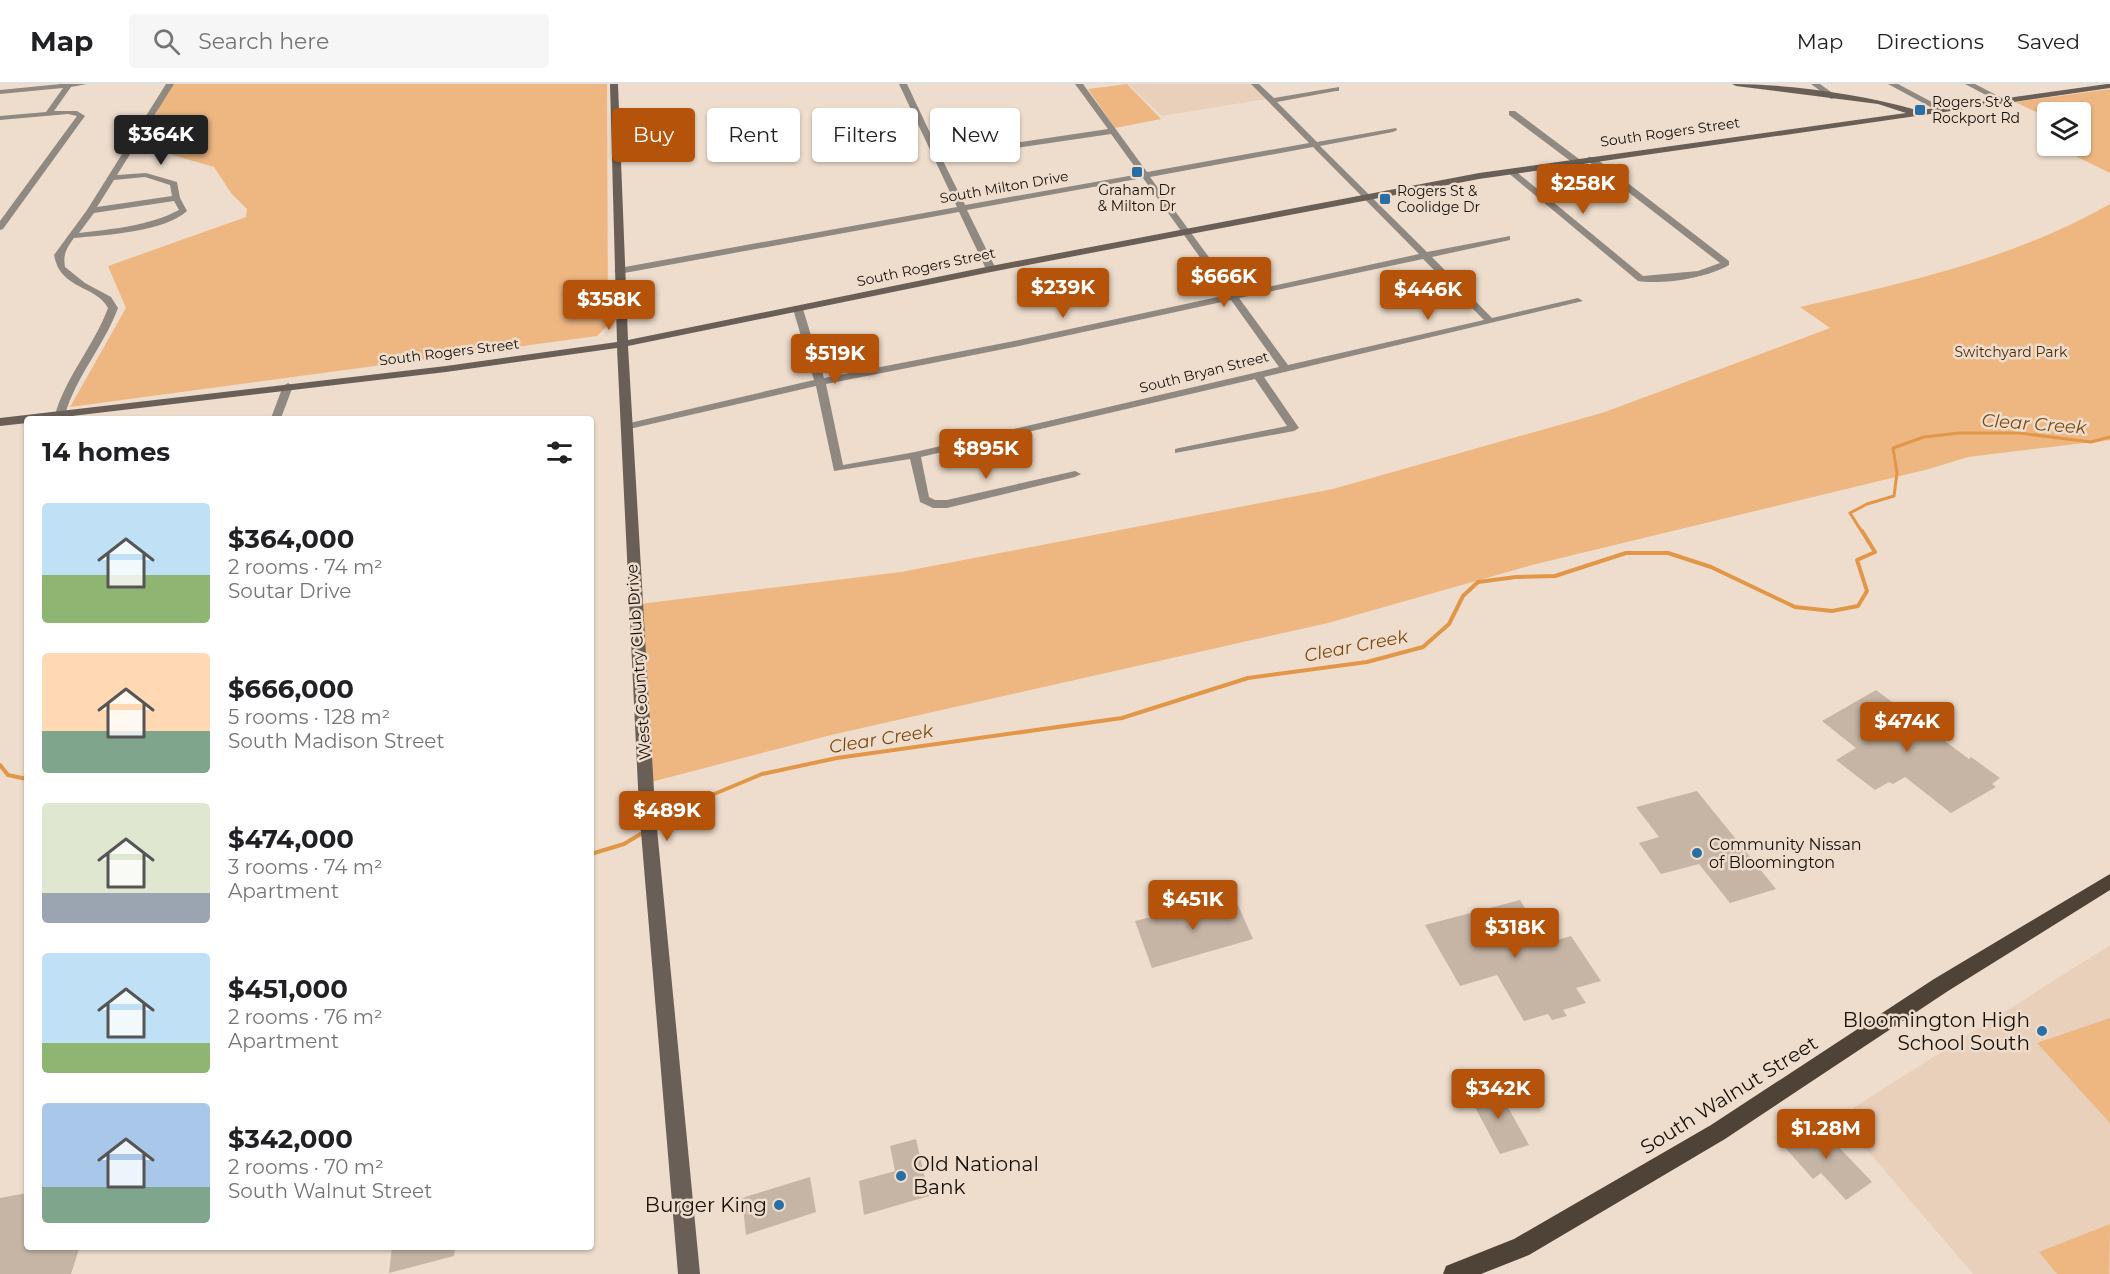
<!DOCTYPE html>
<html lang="en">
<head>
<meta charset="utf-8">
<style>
  body { margin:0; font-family:Montserrat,sans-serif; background:#f6f6f6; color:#202124; height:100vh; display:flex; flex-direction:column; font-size:22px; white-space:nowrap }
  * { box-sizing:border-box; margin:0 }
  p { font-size:20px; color:#757577 }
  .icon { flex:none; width:33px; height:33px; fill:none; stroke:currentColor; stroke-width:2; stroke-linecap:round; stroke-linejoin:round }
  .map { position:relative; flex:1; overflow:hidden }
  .drawer { position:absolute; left:24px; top:332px; width:570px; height:834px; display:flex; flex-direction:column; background:#fff; border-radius:6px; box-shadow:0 2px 4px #0004 }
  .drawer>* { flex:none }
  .banner { position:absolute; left:612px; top:24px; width:570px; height:54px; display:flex; gap:12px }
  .tools { position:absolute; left:2037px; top:18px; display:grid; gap:12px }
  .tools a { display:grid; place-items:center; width:54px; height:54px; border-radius:6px; background:#fff; box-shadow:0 2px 4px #0004; font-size:30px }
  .price { position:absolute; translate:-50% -51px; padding:0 14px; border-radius:6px; background:#b45309; color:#fff; font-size:20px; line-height:39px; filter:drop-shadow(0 2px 3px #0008) }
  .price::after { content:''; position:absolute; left:50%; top:36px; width:18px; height:14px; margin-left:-9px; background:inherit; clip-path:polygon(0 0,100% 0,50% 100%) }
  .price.selected { background:#222; color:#fff }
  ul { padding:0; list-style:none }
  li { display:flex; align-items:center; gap:18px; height:150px; padding:0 18px }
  li span { display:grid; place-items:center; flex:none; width:168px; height:120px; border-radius:6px; color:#555 }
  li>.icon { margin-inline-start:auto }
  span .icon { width:72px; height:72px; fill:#fffc; stroke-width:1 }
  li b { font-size:26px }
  h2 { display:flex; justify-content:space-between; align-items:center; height:72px; padding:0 18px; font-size:26px }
  .pill { padding:0 21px; border-radius:6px; background:#fff; box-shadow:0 2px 4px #0004; font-size:21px; line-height:54px }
  .pill.selected { background:#b45309; color:#fff }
  header { display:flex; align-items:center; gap:36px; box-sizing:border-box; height:84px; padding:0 30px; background:#fff; border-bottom:2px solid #e0e0e0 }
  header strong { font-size:28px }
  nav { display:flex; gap:33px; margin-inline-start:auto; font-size:21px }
  .search { width:420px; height:54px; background:#f6f6f6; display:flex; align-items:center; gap:15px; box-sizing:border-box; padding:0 21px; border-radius:6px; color:#757577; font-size:22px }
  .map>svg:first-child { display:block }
  .built { fill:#e8d0bb }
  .green { fill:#eeb782 }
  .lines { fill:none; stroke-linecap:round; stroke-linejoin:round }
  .stream-far1 { stroke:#e29748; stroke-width:3 }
  .stream { stroke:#e29748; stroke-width:4 }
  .building { fill:#c6b5a5 }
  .street { fill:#908982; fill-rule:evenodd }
  .secondary { fill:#6a5f56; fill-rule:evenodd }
  .primary { fill:#4f4337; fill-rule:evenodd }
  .poi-dot { fill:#296fa4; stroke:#eeddcd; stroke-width:2 }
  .labels { text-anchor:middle; stroke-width:5; stroke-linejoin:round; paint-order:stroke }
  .far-poi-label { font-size:14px; fill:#16100b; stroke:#eeddcd; text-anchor:start }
  .far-street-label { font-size:14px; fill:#16100b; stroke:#eeddcd }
  .far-park-label { font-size:14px; fill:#492b08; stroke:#eeddcd }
  .street-label { font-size:16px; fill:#16100b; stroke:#eeddcd }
  .poi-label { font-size:16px; fill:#16100b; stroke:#eeddcd; text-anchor:start }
  .water-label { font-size:18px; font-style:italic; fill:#7b4a0e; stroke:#eeddcd }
  .near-poi-label { font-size:20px; fill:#16100b; stroke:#eeddcd; text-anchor:end }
  .near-street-label { font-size:20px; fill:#16100b; stroke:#eeddcd }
</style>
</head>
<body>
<header>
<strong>Map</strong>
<div class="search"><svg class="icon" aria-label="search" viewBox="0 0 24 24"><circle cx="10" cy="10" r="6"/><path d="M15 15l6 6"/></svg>Search here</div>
<nav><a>Map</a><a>Directions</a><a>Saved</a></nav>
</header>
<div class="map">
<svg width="2110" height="1190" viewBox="0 0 2110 1190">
  <rect width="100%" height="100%" fill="#eeddcd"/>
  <!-- built -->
  <g class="built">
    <polygon points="1128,0 1252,0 1266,15 1162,32"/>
    <polygon points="2110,861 2110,1190 1973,1190 1839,1033"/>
  </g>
  <!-- green -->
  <g class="green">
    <polygon points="170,0 607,0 608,241 597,252 70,323 126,224 108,182 246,133 247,125 231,109 214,83 145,63 143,57"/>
    <polygon points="1127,0 1161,35 1115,44 1088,5"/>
    <polygon points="2110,5 2110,89 2055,62 2080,62 2080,28 2048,28 2047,33 2015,18"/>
    <path d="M2110,120V356L1968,373L1929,385L1532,481L1328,539L831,651L651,698L631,521L901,488L1333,405L1605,328L1830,244L1800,223C1905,199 2016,174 2110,120Z"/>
    <polygon points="2110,934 2110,1039 2037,959"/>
    <polygon points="2110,1140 2109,1190 2057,1190 2039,1168"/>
  </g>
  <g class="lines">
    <!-- stream-far1 -->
    <polyline class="stream-far1" points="1862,448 1850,429 1867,420 1894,412 1897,389 1893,364 1924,353 1959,349 2019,349 2091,358 2110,353"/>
    <!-- stream -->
    <g class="stream">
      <polyline points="0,681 8,691 27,695"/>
      <polyline points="653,743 707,713 762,690 837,674 1122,634 1248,594 1367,578 1423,563 1449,540 1463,512 1478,498 1516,493 1555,492 1626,469 1668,469 1711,483 1795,523 1832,527 1858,522 1867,507 1857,476 1875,468 1862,447"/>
      <polyline points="591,770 624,760 644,748"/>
    </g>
  </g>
  <!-- building -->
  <g class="building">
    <polygon points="1876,606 1969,675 1971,673 2000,694 1992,700 1996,703 1951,729 1905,693 1893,700 1889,698 1875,706 1836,676 1856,664 1822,637"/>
    <polygon points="1697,707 1776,805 1730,819 1699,780 1661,790 1639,759 1659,753 1636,723"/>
    <polygon points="1229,813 1233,820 1237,819 1253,855 1152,884 1135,837"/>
    <polygon points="1520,816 1547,859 1571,852 1601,897 1576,904 1586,919 1563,926 1567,932 1552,936 1548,930 1524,937 1497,891 1460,902 1425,841"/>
    <polygon points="1496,1002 1529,1061 1500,1070 1468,1010"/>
    <polygon points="1815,1038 1872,1098 1846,1116 1821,1089 1813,1095 1781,1059"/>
    <polygon points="916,1055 929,1112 864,1131 859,1097 895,1087 890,1062"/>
    <polygon points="810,1093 816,1128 746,1151 742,1114"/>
    <polygon points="27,1109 27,1162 80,1162 71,1190 0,1190 0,1114"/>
    <polygon points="392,1162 455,1162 454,1172 389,1189"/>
  </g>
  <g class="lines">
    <!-- street -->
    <g class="street">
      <polygon points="61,0 87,0 71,3 54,27 77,27 85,32 3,145 0,146 0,137 77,32 68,30 0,36 0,32 46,28 63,4 0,10 0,6"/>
      <path d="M166,0H174L117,91L146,89L177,98L180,114L187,127C164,148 105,151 74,154C66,165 63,170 65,183L85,199L111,213L118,224C104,262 76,292 65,331L60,334L56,333L55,331C66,292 94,262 108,224C96,201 60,206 54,171L87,126ZM145,93L170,101L172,112L97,123L114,96ZM174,117L179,126C149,142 112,145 79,149L94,129Z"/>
      <path d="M899,0H907L940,70L1108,45L1075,0H1083L1147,88L1309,59L1251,0H1259L1274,14L1339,3V7H1336L1277,18L1317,58L1396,44L1397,46L1393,48L1320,62L1427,168L1510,152V156L1432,173L1492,234L1578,214L1583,217L1264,293L1299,344L1294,347L1175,369V365L1179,364L1287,342L1255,295L921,373L929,413L935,416H947L1075,387L1081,390L1075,393L947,424H933L920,418L910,375L834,387L816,302L625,346L621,345V341L814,296L793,225L798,222L803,225L824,294L1019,256L1227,211L1143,94L967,126L996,185L991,188L986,185L959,128L619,190L614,187L619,184L957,123ZM1111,50L1140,90L965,121L942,75ZM1313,63L1419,170L1236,210L1150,93ZM1423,175L1484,236L1288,281L1239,214ZM1231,216L1279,283L915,368L843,381L826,300L1019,262Z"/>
      <polygon points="1811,0 1820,0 1838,13 1831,15"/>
      <polygon points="1888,0 1898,0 1945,25 1938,27"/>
      <polygon points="1965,0 1975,0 2008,17 2001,19"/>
      <polygon points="1509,27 1515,27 1579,75 1579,79 1573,79 1509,31"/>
      <path d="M1588,73H1594L1729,177V181C1707,194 1663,201 1638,197L1506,87L1513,85L1643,192L1698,187L1720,179L1588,77Z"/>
      <polygon points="288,299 293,302 281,334 271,334 283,302"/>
    </g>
    <!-- secondary -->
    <path class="secondary" d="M610,0H618L628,256L991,182L1479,89L1906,29L1878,20L1736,2L1732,0C1787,0 1860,10 1913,25L1914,27L2107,0H2110V4L1479,95L991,188L628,262L655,724L700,1190H678L639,724L617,264L446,288L55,334H27V339L0,342V334L446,282L617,258Z"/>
    <!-- primary -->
    <polygon class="primary" points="2110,790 2110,806 1948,907 1725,1055 1529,1171 1481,1190 1443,1190 1446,1182 1514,1155 1711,1041 1934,895"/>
  </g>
  <!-- markers -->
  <g class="poi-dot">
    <rect x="1914" y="20" width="12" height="12" rx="3"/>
    <rect x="1131" y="82" width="12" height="12" rx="3"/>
    <rect x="1379" y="109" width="12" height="12" rx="3"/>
    <circle cx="1697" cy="769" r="6"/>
    <circle cx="2042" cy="947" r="6"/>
    <circle cx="901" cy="1092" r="6"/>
    <circle cx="779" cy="1121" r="6"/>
  </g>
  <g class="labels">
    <!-- far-poi labels -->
    <g class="far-poi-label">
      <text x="1932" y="23">Rogers St &amp;<tspan x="1932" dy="16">Rockport Rd</tspan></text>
      <text x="1137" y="111" text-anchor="middle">Graham Dr<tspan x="1137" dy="16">&amp; Milton Dr</tspan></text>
      <text x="1397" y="112">Rogers St &amp;<tspan x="1397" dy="16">Coolidge Dr</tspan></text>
    </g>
    <!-- far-street labels -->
    <g class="far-street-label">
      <text transform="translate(1670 48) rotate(-8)" y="5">South Rogers Street</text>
      <text transform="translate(1004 103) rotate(-10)" y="5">South Milton Drive</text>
      <text transform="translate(926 183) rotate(-12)" y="5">South Rogers Street</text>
      <text transform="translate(449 268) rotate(-7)" y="5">South Rogers Street</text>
      <text transform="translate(1204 288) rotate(-14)" y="5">South Bryan Street</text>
    </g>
    <!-- far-park labels -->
    <g class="far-park-label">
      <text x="2011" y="273">Switchyard Park</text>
    </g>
    <!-- street labels -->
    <g class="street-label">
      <text transform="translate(638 578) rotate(-94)" y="6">West Country Club Drive</text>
    </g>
    <!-- poi labels -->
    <g class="poi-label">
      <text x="1709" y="766">Community Nissan<tspan x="1709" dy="18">of Bloomington</tspan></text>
    </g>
    <!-- water labels -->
    <g class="water-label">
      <text transform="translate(2034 340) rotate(4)" y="6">Clear Creek</text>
      <text transform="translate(1356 562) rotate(-11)" y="6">Clear Creek</text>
      <text transform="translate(881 655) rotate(-9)" y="6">Clear Creek</text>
    </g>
    <!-- near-poi labels -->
    <g class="near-poi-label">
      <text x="2030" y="943">Bloomington High<tspan x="2030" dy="23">School South</tspan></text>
      <text x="913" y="1087" text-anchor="start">Old National<tspan x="913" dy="23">Bank</tspan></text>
      <text x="767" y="1128">Burger King</text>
    </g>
    <!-- near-street labels -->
    <g class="near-street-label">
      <text transform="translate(1729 1011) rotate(-32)" y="7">South Walnut Street</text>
    </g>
  </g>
</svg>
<div class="tools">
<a><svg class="icon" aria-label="layers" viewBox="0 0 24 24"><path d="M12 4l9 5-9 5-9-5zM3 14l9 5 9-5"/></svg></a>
</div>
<b class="price selected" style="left:161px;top:82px">$364K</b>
<b class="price" style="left:1583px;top:131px">$258K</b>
<b class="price" style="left:1224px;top:224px">$666K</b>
<b class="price" style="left:1063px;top:235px">$239K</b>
<b class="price" style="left:1428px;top:237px">$446K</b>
<b class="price" style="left:609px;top:247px">$358K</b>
<b class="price" style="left:835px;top:301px">$519K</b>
<b class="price" style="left:986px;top:396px">$895K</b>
<b class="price" style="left:1907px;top:669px">$474K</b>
<b class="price" style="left:667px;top:758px">$489K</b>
<b class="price" style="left:1193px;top:847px">$451K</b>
<b class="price" style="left:1515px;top:875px">$318K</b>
<b class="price" style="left:1498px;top:1036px">$342K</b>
<b class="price" style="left:1826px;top:1076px">$1.28M</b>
<div class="banner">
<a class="pill selected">Buy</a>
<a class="pill">Rent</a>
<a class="pill">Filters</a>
<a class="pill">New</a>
</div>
<section class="drawer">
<h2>14 homes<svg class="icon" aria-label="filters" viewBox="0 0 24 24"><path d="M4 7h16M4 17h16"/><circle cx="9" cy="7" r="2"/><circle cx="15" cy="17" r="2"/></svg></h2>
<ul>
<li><span style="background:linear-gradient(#bfe0f5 60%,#8fb573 0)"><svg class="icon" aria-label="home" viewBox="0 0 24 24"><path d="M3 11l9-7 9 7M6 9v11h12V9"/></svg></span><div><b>$364,000</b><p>2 rooms · 74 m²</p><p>Soutar Drive</p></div></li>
<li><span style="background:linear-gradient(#ffd9b3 65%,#7fa58c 0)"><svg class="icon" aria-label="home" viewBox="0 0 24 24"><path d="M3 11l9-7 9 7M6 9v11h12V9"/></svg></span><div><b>$666,000</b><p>5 rooms · 128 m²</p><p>South Madison Street</p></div></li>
<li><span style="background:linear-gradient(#dfe7d0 75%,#9aa5b1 0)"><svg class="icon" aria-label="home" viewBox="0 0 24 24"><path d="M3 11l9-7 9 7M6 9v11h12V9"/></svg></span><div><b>$474,000</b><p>3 rooms · 74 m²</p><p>Apartment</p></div></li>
<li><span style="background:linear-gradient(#bfe0f5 75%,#8fb573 0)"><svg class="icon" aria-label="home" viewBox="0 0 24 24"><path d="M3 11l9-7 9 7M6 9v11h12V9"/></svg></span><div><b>$451,000</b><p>2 rooms · 76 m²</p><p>Apartment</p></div></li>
<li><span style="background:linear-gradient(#a9c7e8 70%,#7fa58c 0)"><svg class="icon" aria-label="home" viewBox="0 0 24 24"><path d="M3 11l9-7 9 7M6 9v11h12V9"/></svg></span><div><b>$342,000</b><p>2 rooms · 70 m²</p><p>South Walnut Street</p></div></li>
</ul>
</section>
</div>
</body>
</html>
